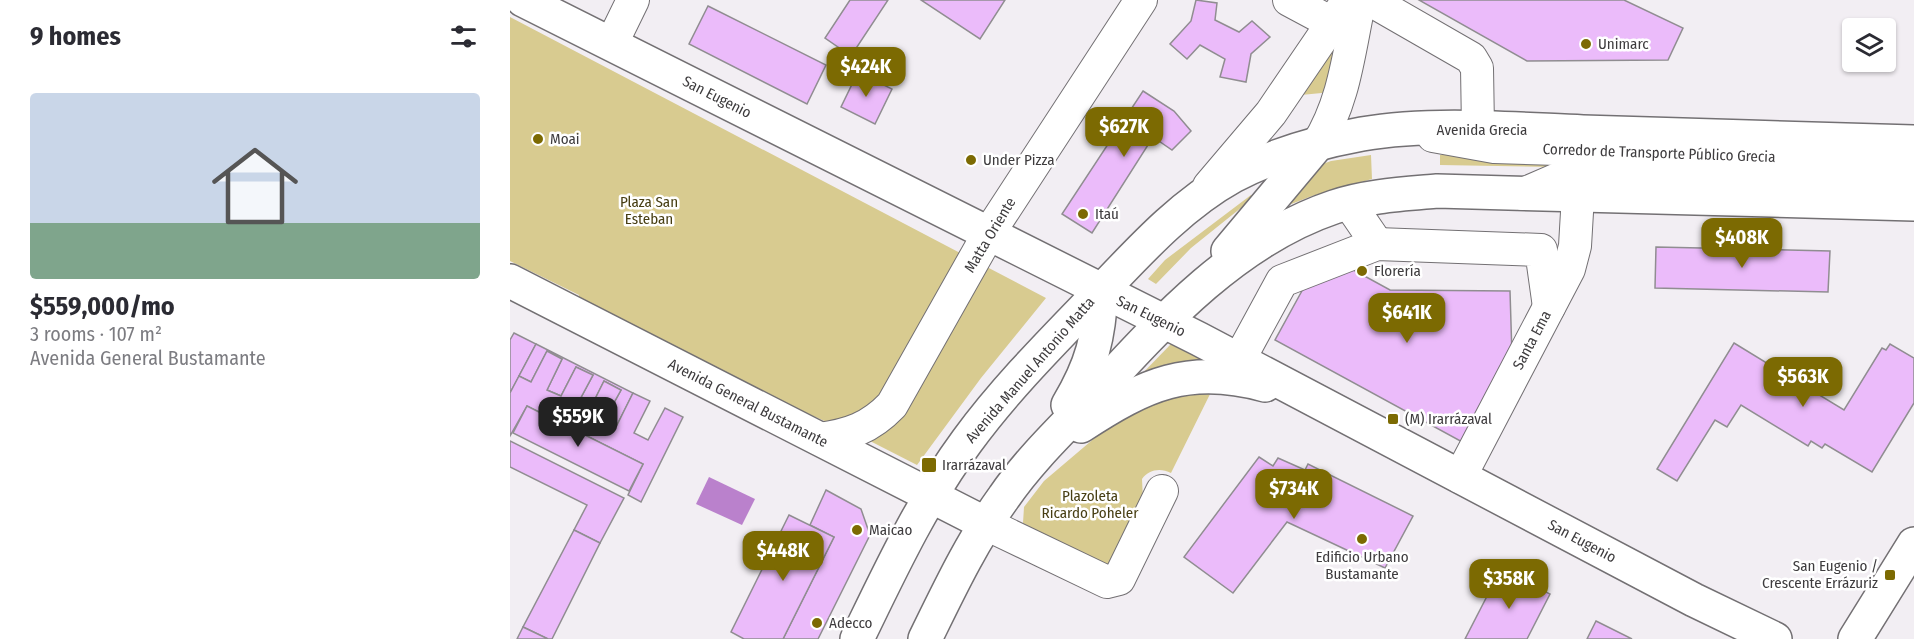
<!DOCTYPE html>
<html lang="en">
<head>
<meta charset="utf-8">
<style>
  body { margin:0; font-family:"Fira Sans Condensed",sans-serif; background:#f7f7f7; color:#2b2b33; height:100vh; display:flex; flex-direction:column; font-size:22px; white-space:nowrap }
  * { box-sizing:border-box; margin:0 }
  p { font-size:20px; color:#7c7c81 }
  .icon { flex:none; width:33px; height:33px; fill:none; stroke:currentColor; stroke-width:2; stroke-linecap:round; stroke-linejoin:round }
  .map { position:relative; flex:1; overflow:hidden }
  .drawer { display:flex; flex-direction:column; background:#fff; width:510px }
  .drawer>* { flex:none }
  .fabs { position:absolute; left:1332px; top:18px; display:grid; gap:12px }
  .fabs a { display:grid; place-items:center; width:54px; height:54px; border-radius:6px; background:#fff; box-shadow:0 2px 4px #0004; font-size:30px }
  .price { position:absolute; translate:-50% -51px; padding:0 14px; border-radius:12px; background:#7c6a02; color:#fff; font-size:20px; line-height:39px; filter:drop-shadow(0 2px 3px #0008) }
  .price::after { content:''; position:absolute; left:50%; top:36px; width:18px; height:14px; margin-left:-9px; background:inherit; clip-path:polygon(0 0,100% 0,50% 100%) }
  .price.current { background:#222; color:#fff }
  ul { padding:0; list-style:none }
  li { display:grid; align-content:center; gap:12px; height:318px; padding:0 30px }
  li+li { border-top:2px solid #e1e1e2 }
  li span { display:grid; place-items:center; height:186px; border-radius:6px; color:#555 }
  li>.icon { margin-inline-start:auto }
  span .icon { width:108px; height:108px; fill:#fffc; stroke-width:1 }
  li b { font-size:26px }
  h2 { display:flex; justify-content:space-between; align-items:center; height:72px; padding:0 30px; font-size:26px }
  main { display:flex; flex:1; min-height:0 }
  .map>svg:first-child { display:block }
  .green { fill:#d8cb90 }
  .water { fill:#ba81cc }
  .building { fill:#ebbbfa; stroke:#908d91; stroke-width:1.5 }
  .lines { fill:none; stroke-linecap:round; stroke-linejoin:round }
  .minor-casing { stroke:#737073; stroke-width:34 }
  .major-casing { stroke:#737073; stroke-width:36 }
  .minor { stroke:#fff; stroke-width:32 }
  .major { stroke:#fff; stroke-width:33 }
  .poi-dot { fill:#7c6a02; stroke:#fff; stroke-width:2 }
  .labels { text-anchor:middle; stroke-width:5; stroke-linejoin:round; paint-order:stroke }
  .poi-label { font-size:15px; fill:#3e3c3e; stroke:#fff; text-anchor:start }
  .street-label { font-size:15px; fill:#3e3c3e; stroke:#fff }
  .park-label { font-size:15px; fill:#473e13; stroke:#fff }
</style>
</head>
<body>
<main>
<section class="drawer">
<h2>9 homes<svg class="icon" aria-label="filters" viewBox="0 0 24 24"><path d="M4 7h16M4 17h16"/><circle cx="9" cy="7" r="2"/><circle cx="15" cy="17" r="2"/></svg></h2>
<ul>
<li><span style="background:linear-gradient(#c9d6e8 70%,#7fa58c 0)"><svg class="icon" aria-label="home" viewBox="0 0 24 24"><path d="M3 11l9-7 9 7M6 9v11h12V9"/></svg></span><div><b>$559,000/mo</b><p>3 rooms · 107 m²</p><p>Avenida General Bustamante</p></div></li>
</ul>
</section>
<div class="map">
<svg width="1404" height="639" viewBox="0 0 1404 639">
  <rect width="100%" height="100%" fill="#f2eef3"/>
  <!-- green -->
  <g class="green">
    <polygon points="0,17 536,298 471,378 407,465 360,441 233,385 67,301 69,295 0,261"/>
    <polygon points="827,38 822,92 791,95"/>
    <polygon points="861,155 862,179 802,196 771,208 804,167 821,161"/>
    <polygon points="930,155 1049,156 1045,167 930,165"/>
    <polygon points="741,195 742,199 681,248 646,284 638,279 655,260"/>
    <polygon points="663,343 708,366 626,380 661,344"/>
    <path d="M704,386L661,473C651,468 639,469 632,479L633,500L603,562L594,566L513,523L514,507L534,481L620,408Z"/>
  </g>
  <!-- water -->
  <polygon class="water" points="199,477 245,499 232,525 186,504"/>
  <!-- building -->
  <g class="building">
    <polygon points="340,0 378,0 341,56 315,38"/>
    <polygon points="411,0 495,0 470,39"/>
    <polygon points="686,0 707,3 705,20 729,32 742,21 760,37 741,54 736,82 710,77 715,59 690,45 677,59 660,44 681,21"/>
    <polygon points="909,0 1114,0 1173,28 1158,60 1017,61"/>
    <polygon points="198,6 316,65 297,104 179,44"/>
    <polygon points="348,72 382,89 365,124 331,107"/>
    <polygon points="633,91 664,111 681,131 662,150 643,137 582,233 552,214"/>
    <polygon points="1146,247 1320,251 1318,292 1145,288"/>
    <polygon points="838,267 880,290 1000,291 1002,356 954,443 765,340 793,289"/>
    <polygon points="4,333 26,344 0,393 0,340"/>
    <polygon points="1224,343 1334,410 1372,348 1376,350 1380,344 1404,358 1404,403 1362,472 1315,444 1312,448 1301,441 1298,446 1231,405 1217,427 1205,420 1167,481 1147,469"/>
    <polygon points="26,344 123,393 107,425 95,419 111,390 94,381 79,411 67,405 83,375 66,367 51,396 37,390 52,359 37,351 21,382 9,376"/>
    <polygon points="37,351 52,359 37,390 51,396 66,367 83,375 67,405 79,411 94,381 111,390 95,419 107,425 123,393 140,401 124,433 138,440 155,408 173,417 131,502 118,495 133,464 17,406 0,436 0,393 9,376 21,382"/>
    <polygon points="17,406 133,464 119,491 3,433"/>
    <polygon points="0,441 114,498 90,543 64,530 77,505 0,467"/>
    <polygon points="749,457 763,466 768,458 795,470 798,464 903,516 875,568 777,522 723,593 674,557"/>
    <polygon points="316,490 351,509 360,535 308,639 273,639 324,537 300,525"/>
    <polygon points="279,515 324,537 273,639 234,639 221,632"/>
    <polygon points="64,530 90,543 42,639 38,639 13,627"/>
    <polygon points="991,569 1040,594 1017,639 955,639"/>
    <polygon points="1086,621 1122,639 1077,639"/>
    <polygon points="13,627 38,639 7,639"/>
  </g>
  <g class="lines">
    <!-- minor casing -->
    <g class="minor-casing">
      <g id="minor">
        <polyline points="779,0 822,23"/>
        <polyline points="860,0 961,58 967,68 968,128"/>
        <polyline points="102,43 123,0"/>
        <polyline points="923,136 984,147 1404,160"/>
        <path d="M807,145C835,101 839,50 850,0"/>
        <polyline points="699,186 761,113 838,0"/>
        <polyline points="1013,194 1057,175 1091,174 1404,184"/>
        <polyline points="839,203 867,244"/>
        <polyline points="729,360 772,281 867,244 1031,250 1039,307"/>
        <path d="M309,439C339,435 360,428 382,405L479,233L631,0"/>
        <polyline points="950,477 1059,269 1065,246 1068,195"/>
        <polyline points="476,524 597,582 609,579 652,491"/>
      </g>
    </g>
    <!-- major casing -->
    <g class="major-casing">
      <g id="major">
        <polyline points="13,0 689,339 1184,600 1265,639"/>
        <polyline points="718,251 807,145"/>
        <polyline points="0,281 476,524"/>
        <path d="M558,405C582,365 589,337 591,291"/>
        <path d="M571,426C635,384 679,364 755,385"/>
        <path d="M347,639C380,571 412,502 457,441C498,385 548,336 596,286C634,246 674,203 723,176C763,155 808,142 852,134C922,122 1002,129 1073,132C1183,135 1294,139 1404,142"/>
        <path d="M415,639C439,590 462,541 494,497C518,462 549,432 578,402C648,326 723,241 824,207C856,196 893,194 927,191L1404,204"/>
        <polyline points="1345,639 1404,544"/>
      </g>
    </g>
    <!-- minor -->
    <use href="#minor" class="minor"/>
    <!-- major -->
    <use href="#major" class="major"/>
  </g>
  <!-- markers -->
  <g class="poi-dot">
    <circle cx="1076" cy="44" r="6"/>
    <circle cx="28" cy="139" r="6"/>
    <circle cx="461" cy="160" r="6"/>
    <circle cx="573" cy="214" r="6"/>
    <circle cx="852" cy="271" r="6"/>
    <rect x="877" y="413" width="12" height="12" rx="3"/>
    <rect x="411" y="457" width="16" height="16" rx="3"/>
    <circle cx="347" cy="530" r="6"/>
    <circle cx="852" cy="539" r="6"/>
    <rect x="1374" y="569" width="12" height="12" rx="3"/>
    <circle cx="307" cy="623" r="6"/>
  </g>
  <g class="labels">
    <!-- poi labels -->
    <g class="poi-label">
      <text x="1088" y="49">Unimarc</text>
      <text x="40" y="144">Moai</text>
      <text x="473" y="165">Under Pizza</text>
      <text x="585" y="219">Itaú</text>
      <text x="864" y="276">Florería</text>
      <text x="895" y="424">(M) Irarrázaval</text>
      <text x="432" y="470">Irarrázaval</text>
      <text x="359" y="535">Maicao</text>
      <text x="852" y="562" text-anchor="middle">Edificio Urbano<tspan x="852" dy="17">Bustamante</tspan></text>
      <text x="1368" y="571" text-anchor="end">San Eugenio /<tspan x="1368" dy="17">Crescente Errázuriz</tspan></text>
      <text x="319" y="628">Adecco</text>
    </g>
    <!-- street labels -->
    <g class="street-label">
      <text transform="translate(207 97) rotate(27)" y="5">San Eugenio</text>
      <text x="972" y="135">Avenida Grecia</text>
      <text transform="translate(1149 153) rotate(2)" y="5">Corredor de Transporte Público Grecia</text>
      <text transform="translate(480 235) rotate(-59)" y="5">Matta Oriente</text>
      <text transform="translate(641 316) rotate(26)" y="5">San Eugenio</text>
      <text transform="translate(1022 340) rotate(-62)" y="5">Santa Ema</text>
      <text transform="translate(520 370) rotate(-49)" y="5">Avenida Manuel Antonio Matta</text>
      <text transform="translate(238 403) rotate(27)" y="5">Avenida General Bustamante</text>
      <text transform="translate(1072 541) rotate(28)" y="5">San Eugenio</text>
    </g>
    <!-- park labels -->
    <g class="park-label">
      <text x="139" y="207">Plaza San<tspan x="139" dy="17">Esteban</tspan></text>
      <text x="580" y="501">Plazoleta<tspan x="580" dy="17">Ricardo Poheler</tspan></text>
    </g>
  </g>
</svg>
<div class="fabs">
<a><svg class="icon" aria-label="layers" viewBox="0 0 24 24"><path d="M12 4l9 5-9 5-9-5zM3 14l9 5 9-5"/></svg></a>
</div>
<b class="price" style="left:356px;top:98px">$424K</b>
<b class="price" style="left:614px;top:158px">$627K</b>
<b class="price" style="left:1232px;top:269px">$408K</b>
<b class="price" style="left:897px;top:344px">$641K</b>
<b class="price" style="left:1293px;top:408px">$563K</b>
<b class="price current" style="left:68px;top:448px">$559K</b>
<b class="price" style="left:784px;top:520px">$734K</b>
<b class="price" style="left:273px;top:582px">$448K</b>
<b class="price" style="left:999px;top:610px">$358K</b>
</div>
</main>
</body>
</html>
